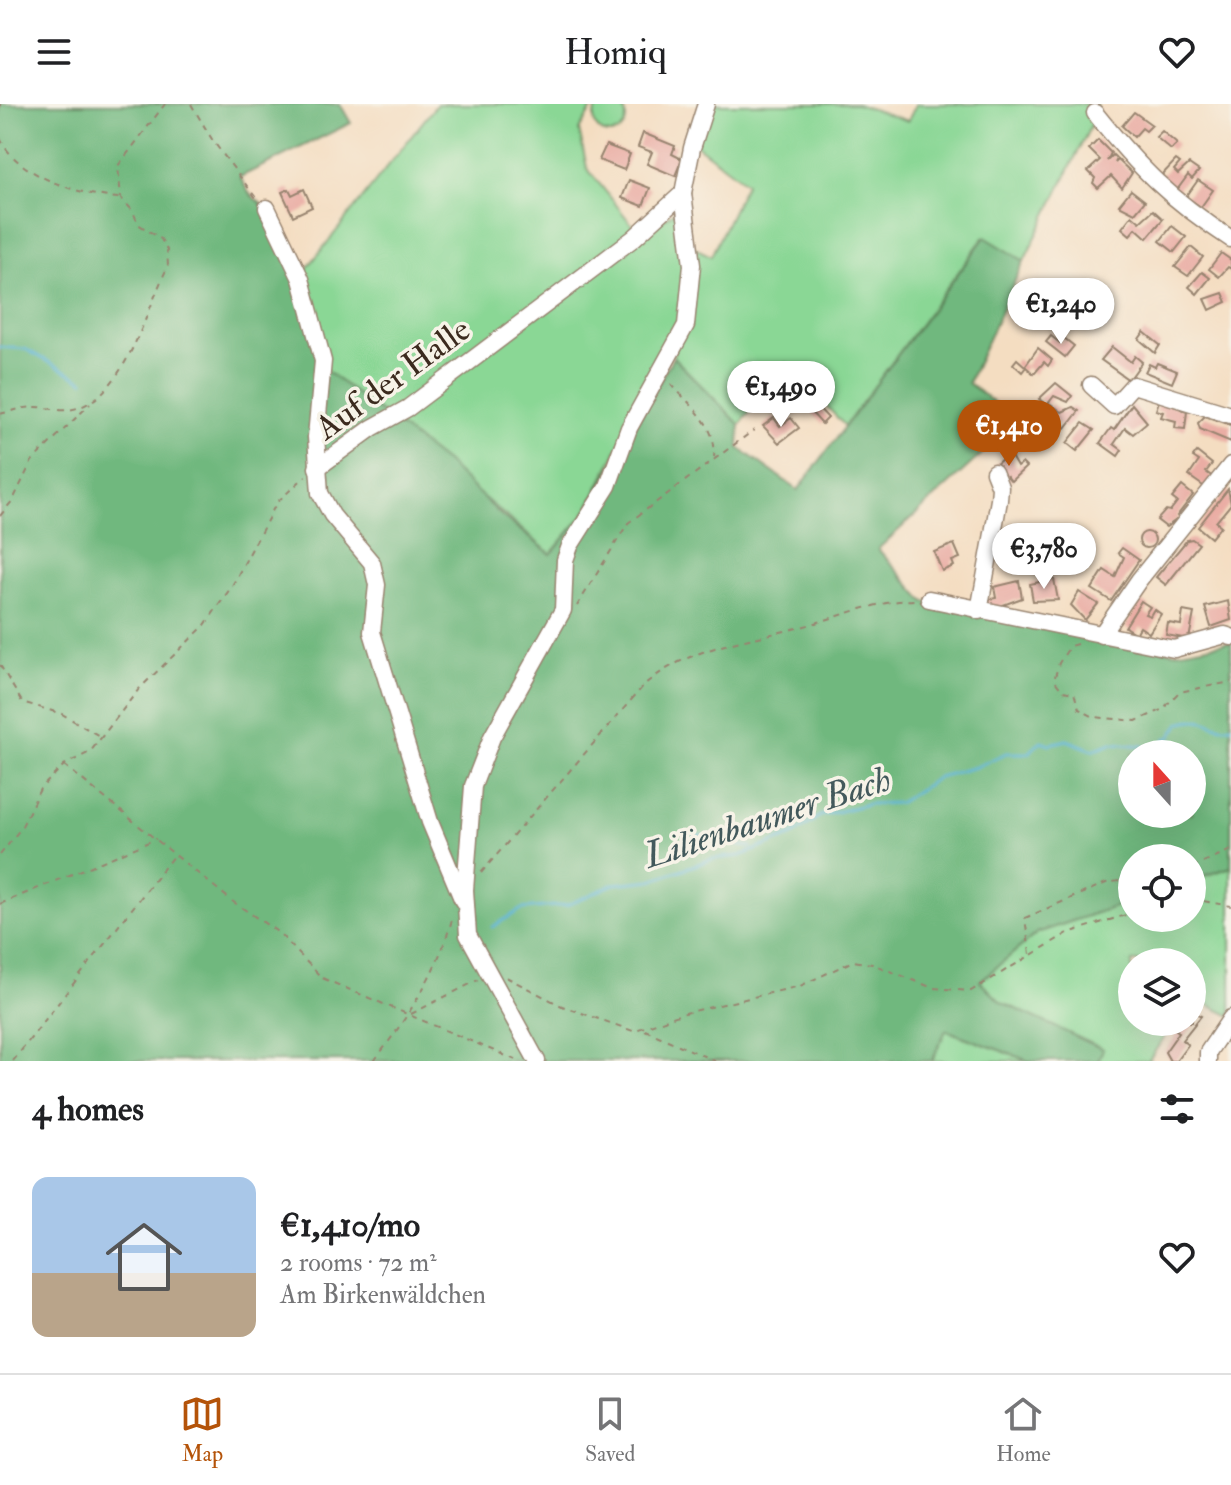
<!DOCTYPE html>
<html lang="en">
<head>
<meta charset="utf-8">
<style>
  body { margin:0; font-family:"IM FELL Double Pica",serif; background:#f6f6f6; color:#202124; height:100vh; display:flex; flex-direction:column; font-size:30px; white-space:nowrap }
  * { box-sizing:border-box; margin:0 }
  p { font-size:26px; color:#757577 }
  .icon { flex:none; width:44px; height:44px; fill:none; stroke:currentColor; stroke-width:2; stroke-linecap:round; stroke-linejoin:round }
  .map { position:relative; height:957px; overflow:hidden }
  .panel { display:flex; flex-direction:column; background:#fff; flex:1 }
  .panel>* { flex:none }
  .needle { width:52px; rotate:339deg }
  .controls { position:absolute; left:1118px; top:636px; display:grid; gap:16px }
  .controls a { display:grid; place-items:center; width:88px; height:88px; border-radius:50%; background:#fff; box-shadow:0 8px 32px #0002; font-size:40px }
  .price { position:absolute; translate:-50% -68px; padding:0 18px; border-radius:28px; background:#fff; color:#222; font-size:26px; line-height:52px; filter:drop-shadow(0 2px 4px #0008) }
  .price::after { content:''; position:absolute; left:50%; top:48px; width:24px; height:18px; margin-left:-12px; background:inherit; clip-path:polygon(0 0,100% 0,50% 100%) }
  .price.selected { background:#b45309; color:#fff }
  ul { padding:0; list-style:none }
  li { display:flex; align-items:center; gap:24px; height:200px; padding:0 32px }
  li span { display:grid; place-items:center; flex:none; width:224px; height:160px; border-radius:16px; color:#555 }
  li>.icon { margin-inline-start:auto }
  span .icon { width:96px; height:96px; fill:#fffc; stroke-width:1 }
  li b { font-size:34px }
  h2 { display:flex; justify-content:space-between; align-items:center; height:96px; padding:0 32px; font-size:34px }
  header { display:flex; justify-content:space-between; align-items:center; height:104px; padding:0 32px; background:#fff; font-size:36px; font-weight:600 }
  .tabs { display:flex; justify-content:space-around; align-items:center; height:112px; border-top:2px solid #e0e0e0; background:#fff; font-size:22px; color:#757577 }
  .tabs a { display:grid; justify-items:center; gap:4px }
  .tabs .selected { color:#b45309 }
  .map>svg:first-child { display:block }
  .green { fill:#8ad795; stroke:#62805a; stroke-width:2 }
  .forest { fill:#6fb87e; stroke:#55714e; stroke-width:2; fill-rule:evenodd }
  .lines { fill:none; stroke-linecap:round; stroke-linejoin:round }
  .stream { stroke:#52b0d0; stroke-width:3 }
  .building { fill:#eaada4 }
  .minor-casing { stroke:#988470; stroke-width:19 }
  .path { stroke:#988470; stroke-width:2; stroke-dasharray:6 6; stroke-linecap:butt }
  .minor { stroke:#fff; stroke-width:16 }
  .labels { text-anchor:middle; stroke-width:7; stroke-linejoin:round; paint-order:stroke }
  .street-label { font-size:34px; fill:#3b2a1e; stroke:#f7f3e8 }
  .water-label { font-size:36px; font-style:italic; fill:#43595c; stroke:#f7f3e8 }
</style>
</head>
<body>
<header><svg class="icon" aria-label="menu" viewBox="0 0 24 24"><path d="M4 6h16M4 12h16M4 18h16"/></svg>Homiq<svg class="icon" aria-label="heart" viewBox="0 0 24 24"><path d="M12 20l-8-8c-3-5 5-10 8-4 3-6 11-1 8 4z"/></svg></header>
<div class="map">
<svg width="1231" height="957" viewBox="0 0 1231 957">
  <rect width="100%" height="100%" fill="#f7f3e8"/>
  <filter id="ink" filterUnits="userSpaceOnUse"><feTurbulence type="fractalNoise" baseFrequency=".0125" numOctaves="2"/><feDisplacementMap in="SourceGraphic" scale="16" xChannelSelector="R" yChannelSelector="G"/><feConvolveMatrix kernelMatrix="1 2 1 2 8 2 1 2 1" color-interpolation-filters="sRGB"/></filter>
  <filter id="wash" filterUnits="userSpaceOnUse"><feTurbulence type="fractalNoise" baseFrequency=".006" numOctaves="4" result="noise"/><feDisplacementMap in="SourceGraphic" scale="32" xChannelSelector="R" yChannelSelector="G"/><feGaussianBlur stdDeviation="1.8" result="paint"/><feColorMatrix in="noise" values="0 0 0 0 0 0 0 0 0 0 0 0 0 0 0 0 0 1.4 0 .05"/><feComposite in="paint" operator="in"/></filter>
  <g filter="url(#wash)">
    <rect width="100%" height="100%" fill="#f4ddc1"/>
    <!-- green -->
    <g class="green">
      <circle cx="610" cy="14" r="16"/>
      <polygon points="437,0 595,0 579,26 587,64 637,127 389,314 324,266 301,172"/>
      <polygon points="709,0 857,0 908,17 916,0 1097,0 1096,11 1024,157 984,133 845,322 786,259 740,321 673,253 693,143 711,152 746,79 695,40"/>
      <polygon points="680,103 689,201 585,410 551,450 392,317"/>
      <polygon points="1231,763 1231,912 1192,893 1192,858 1132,858 1132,918 1175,918 1148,957 1098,957 1102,945 1000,898 980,877 1037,829 1132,797 1132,814 1192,814 1192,776"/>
      <polygon points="945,926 1029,957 932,957"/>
    </g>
    <!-- forest -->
    <path class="forest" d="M0,0H340L351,19L240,73L249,89L267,105L300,175L323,264L447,359L502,412L551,450L585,410L673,253L740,321L739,344L798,386L985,133L1024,157L968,279L1018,317L878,445L924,497L1174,548L1231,538V763L1192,776V754H1132V797L1037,829L980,877L1001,898L1103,945L1098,957H1029L946,926L932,957H0ZM1132,650H1192V710H1132Z"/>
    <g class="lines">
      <!-- stream -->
      <g class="stream">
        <polyline points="0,243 25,245 84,277"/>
        <path d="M1165,635L1171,633L1180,619C1208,609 1211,627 1231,622"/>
        <path d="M693,731C714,730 730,743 751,743"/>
        <polyline points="492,823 522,805 567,801 614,780 652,776 712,755 740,752 793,731 820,712 868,700 899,699 938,673 976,663 1006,649 1029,649 1041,637 1050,640 1067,636 1093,646 1112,639 1143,642"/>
      </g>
    </g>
    <g id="blocks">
      <!-- building -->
      <g class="building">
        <polygon points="1134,8 1152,21 1146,27 1142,24 1134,33 1122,22"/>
        <polygon points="1162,27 1177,40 1171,46 1156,33"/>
        <polygon points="643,29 675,42 672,50 682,55 675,72 647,60 652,48 638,43"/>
        <polygon points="1098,36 1111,49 1107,57 1113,51 1117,55 1115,59 1118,56 1132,69 1122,84 1111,72 1098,84 1093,79 1095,74 1088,67 1100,56 1089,45"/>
        <polygon points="606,41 630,50 624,66 599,56"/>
        <polygon points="1176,56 1180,59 1174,66 1178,70 1189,60 1199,67 1192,75 1188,71 1177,86 1161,72"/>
        <polygon points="629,76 650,84 643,102 622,94"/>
        <polygon points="1198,76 1213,86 1201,103 1186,93"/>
        <polygon points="289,85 292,91 304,85 312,103 293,112 282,88"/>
        <polygon points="1131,86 1145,97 1135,109 1119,101"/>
        <polygon points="1153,106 1163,115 1147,134 1136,124 1130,131 1122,124 1132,111 1140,118"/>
        <polygon points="1172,122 1186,133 1174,148 1160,137"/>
        <polygon points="1191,143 1203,153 1188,172 1175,163"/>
        <polygon points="1221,149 1231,156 1231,165 1228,163 1219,173 1209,165"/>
        <polygon points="1202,168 1210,174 1197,190 1189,183"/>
        <polygon points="1223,189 1227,198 1210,206 1205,195"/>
        <polygon points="1144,228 1160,241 1155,249 1139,235"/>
        <polygon points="1051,232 1060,239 1064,234 1074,242 1065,253 1046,238"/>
        <polygon points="1112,243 1131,258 1135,252 1142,258 1129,276 1101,256"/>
        <polygon points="1038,244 1052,256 1048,262 1044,258 1034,270 1026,263 1022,268 1013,260 1017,255 1025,262"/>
        <polygon points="1157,259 1177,267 1172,279 1145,268 1149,260 1155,263"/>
        <polygon points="1056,279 1072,292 1068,298 1054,292 1047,301 1039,295"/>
        <polygon points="1159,297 1187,307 1185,325 1175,324 1176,317 1161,313 1163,308 1156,306"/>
        <polygon points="815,300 828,314 822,320 809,306"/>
        <polygon points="1051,300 1062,308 1073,303 1079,307 1066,324 1043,311"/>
        <polygon points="1132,300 1147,318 1133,330 1125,324 1114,340 1122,346 1118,352 1100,339 1111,324 1114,326"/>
        <polygon points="1205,312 1231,321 1231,338 1200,325 1198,319"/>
        <polygon points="774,314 780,322 791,314 799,324 779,339 763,322"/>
        <polygon points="1083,319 1094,326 1077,347 1067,339"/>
        <polygon points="1197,348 1212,360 1206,368 1214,374 1206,384 1189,372 1199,357 1193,353"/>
        <polygon points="1009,349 1017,363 1022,359 1026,363 1011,377 1007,372 1004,375 994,362"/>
        <polygon points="1182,382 1193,391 1177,412 1179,414 1166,423 1157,416 1166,406 1170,407 1177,398 1172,394"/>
        <polygon points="1228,385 1231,400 1216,418 1221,422 1211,434 1198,423"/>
        <circle cx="1147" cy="436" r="8"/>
        <polygon points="1192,435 1199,440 1166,481 1156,473 1187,436"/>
        <polygon points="954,440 960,454 952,457 954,462 942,467 934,448"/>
        <polygon points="1122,444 1139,456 1111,497 1092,485 1104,466 1115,473 1124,453 1118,449"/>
        <polygon points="1054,475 1058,496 1033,497 1030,480"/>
        <polygon points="1019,477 1022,494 987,507 985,496 996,494 994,483"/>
        <polygon points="1079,488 1098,500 1085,516 1071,501"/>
        <polygon points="1141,497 1150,503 1145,510 1150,512 1154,505 1161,510 1149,529 1140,523 1136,530 1125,523"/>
        <polygon points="1228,497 1231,516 1211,523 1205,503"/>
        <polygon points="1183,507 1194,509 1189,535 1166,531 1168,519 1181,521"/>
        <polygon points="1192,907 1201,912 1182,936 1188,941 1176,957 1170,957 1165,948 1179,928 1176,926 1181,918 1192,918"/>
      </g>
    </g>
  </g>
  <g filter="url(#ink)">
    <use href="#blocks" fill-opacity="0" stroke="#988470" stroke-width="2"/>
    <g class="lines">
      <!-- minor casing -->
      <g class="minor-casing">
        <g id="minor">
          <path d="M1095,9C1139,64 1171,96 1231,135"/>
          <polyline points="267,104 301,175 323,257 316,333 320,389 332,411 372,459 377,481 372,528 430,718 463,797"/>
          <polyline points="1091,281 1114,302 1133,281 1231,311"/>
          <polyline points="317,364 372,324 408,304 634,134 683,89"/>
          <polyline points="929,495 1174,545 1225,531 1231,533"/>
          <polyline points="979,507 999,396 1000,383 994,368"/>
          <polyline points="1101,531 1139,476 1231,361"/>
          <polyline points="537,957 468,831 465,786 473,682 492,633 563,506 565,456 570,442 608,382 629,324 686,221 692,161 683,89 692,44 706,0"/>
          <polyline points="1208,957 1208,948 1231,914"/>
        </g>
      </g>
      <!-- path -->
      <g class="path">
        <polyline points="191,0 213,37 256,94"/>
        <polyline points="0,4 0,0"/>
        <path d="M0,34C16,72 82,92 120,94"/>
        <path d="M671,280C690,301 718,322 714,353"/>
        <path d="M0,310C12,307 24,303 36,303C46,303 57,307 67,306C123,301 146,206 168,162L167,146L161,135L138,120L133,107L121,94L118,62L165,0"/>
        <polyline points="0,412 13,396 32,357 90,300"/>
        <polyline points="577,502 628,419 754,326"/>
        <polyline points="1077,540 1070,542 1059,559 1054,576 1063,587 1074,589 1079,605 1094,613 1136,617 1162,606 1179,588 1231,578"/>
        <polyline points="0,561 22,598 62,610 101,633"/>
        <polyline points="64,661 232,797 279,829 322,874 518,957"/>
        <polyline points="0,751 21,724 40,685 64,661 90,648 139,585 205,521 232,482 277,398 306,372"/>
        <polyline points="1192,763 1231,746"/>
        <path d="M481,769L645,580C693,541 744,538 801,523C840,513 874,497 915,496"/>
        <polyline points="1192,795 1231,802"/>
        <polyline points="0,800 156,735"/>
        <polyline points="1030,850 1025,814 1106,779 1132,775"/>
        <polyline points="506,873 562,902 633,927 681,910 800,882 853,857 872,860 933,884 971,887 1068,829 1132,809"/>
        <polyline points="411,910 478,876"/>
        <polyline points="645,926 715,957"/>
        <polyline points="13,957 174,751"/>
        <path d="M374,957C409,912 438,867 453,812"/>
      </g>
      <!-- minor -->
      <use href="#minor" class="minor"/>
    </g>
  </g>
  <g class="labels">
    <!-- street labels -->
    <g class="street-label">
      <text transform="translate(392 274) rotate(-36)" y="12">Auf der Halle</text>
    </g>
    <!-- water labels -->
    <g class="water-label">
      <text transform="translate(767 712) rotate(-18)" y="13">Lilienbaumer Bach</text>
    </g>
  </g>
</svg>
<div class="controls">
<a><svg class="needle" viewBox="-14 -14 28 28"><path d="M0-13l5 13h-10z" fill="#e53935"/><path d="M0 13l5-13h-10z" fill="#757577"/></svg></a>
<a><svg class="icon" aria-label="locate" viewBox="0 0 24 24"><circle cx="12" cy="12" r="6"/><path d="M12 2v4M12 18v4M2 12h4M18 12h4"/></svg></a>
<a><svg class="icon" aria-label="layers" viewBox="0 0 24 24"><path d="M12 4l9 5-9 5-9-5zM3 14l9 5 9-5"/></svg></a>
</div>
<b class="price" style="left:1061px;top:242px">€1,240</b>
<b class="price" style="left:781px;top:325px">€1,490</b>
<b class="price selected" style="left:1009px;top:364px">€1,410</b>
<b class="price" style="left:1044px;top:487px">€3,780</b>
</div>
<section class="panel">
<h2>4 homes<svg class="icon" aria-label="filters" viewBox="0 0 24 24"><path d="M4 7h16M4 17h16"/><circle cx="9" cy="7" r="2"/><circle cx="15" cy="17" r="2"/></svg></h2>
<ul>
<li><span style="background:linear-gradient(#a9c7e8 60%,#b9a48a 0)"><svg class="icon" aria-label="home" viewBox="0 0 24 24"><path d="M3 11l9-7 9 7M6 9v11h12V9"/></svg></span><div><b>€1,410/mo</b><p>2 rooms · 72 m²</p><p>Am Birkenwäldchen</p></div><svg class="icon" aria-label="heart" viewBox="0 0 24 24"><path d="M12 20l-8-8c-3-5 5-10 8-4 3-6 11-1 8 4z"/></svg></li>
</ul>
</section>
<nav class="tabs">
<a class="selected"><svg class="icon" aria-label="map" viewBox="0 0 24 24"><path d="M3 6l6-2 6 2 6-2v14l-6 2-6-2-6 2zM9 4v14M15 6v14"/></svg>Map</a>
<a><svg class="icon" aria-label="saved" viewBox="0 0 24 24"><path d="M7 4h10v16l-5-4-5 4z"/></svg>Saved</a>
<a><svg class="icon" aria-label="home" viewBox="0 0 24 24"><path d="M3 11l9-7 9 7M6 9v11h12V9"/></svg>Home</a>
</nav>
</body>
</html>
